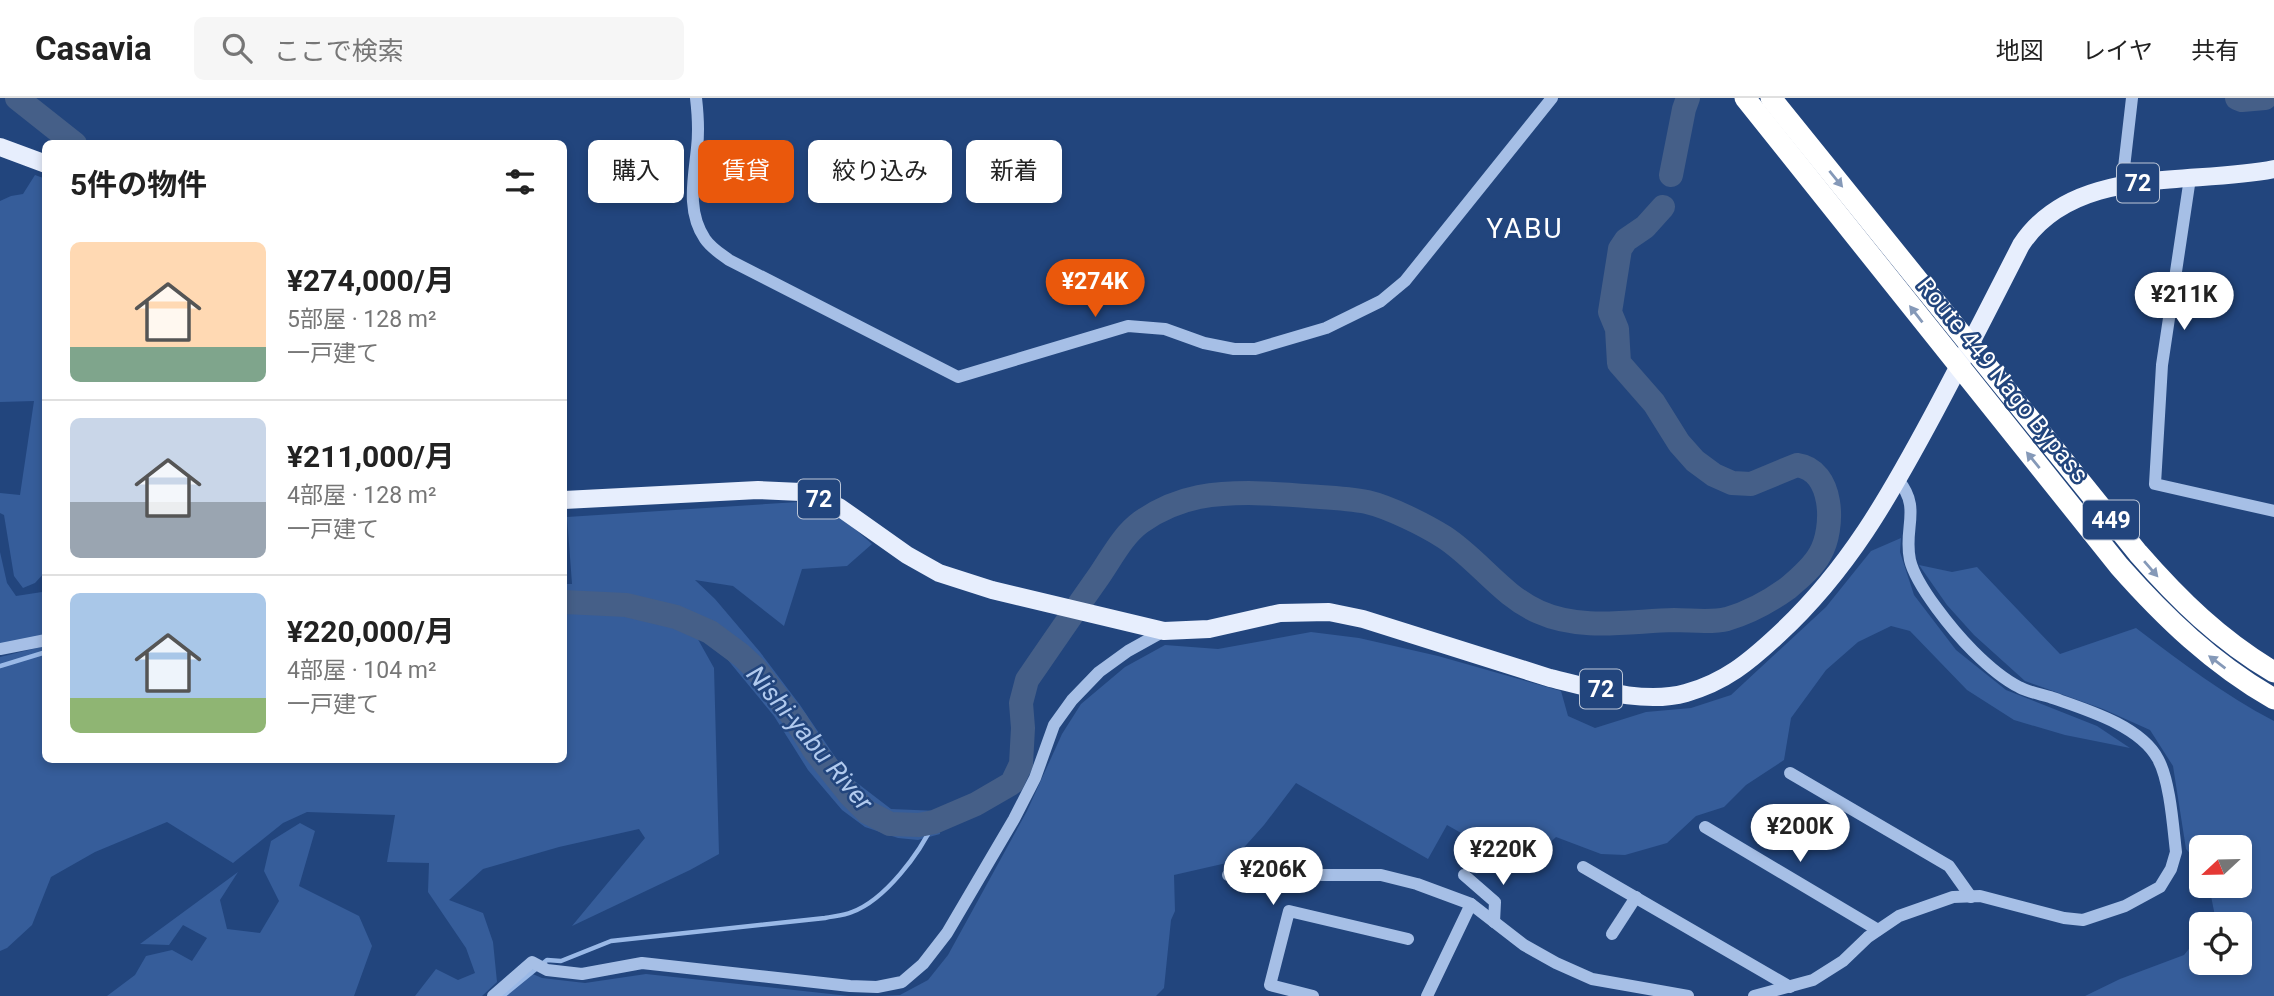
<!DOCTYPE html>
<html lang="ja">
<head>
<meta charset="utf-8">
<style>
  body { margin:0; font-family:Roboto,"Noto Sans JP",sans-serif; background:#f6f6f6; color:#222; height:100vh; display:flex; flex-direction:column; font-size:26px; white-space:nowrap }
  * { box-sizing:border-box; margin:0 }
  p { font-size:23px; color:#767676 }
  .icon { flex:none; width:38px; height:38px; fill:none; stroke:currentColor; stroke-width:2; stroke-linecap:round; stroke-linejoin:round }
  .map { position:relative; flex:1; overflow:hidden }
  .side { position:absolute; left:42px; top:42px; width:525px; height:623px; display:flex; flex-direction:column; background:#fff; border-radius:10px; box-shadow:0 4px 10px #0003 }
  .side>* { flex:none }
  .top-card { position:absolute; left:588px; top:42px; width:665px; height:63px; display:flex; gap:14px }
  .needle { width:46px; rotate:248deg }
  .controls { position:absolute; left:2189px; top:737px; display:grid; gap:14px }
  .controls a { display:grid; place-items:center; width:63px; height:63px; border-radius:10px; background:#fff; box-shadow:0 4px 10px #0003; font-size:35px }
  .price { position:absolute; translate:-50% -60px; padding:0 16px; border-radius:24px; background:#fff; color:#222; font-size:23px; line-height:46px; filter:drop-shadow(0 2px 4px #0008) }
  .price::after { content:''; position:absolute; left:50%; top:42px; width:21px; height:16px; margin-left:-10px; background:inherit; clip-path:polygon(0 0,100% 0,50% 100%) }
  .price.active { background:#ea580c; color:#fff }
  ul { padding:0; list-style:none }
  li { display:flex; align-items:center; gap:21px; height:175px; padding:0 28px }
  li+li { border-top:2px solid #e0e0e0 }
  li span { display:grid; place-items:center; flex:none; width:196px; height:140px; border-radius:10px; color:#555 }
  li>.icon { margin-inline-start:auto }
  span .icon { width:84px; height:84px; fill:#fffc; stroke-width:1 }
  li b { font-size:30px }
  h2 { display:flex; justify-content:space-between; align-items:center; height:84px; padding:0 28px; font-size:30px }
  .chip { padding:0 24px; border-radius:10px; background:#fff; box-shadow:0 4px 10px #0003; font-size:24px; line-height:63px }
  .chip.active { background:#ea580c; color:#fff }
  header { display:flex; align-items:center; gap:42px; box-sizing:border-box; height:98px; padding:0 35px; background:#fff; border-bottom:2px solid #e0e0e0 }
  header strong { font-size:33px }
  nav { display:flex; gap:38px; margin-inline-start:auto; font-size:24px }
  .search { width:490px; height:63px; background:#f6f6f6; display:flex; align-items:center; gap:18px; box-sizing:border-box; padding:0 24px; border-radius:10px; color:#767676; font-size:26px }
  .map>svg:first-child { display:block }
  .green { fill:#365d9a }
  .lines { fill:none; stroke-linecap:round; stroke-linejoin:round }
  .stream { stroke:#9ab9e7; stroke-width:4.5 }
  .river { stroke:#455f88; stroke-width:24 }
  .minor { stroke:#a6bfe6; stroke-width:12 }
  .major { stroke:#e7eefd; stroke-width:18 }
  .highway { stroke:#fff; stroke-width:21 }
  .oneway { fill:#8599b8 }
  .labels { text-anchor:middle; stroke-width:5; stroke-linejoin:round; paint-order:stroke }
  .shield { fill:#22457d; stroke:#bdc7d8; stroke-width:2 }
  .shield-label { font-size:23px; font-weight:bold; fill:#fff }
  .street-label { font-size:24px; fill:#fff; stroke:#22457d }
  .water-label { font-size:26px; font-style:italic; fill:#b1caee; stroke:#22457d }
  .quarter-label { font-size:28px; letter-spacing:2px; fill:#fff; stroke:#22457d }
</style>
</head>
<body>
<header>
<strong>Casavia</strong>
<div class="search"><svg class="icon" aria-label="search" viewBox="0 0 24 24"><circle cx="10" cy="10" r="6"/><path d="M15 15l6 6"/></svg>ここで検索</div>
<nav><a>地図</a><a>レイヤ</a><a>共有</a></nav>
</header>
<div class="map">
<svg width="2274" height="898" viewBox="0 0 2274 898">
  <rect width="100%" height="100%" fill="#22457d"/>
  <!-- green -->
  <g class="green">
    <polygon points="35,77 46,81 46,473 35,485 23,490 14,478 4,417 0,415 0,395 20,397 34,303 0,304 0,103 11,98 23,96"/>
    <polygon points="798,404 839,417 872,446 847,468 802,471 784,528 733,488 695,482 715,501 760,554 800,607 848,678 891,711 939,713 940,736 918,742 898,740 865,729 842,712 808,672 774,618 727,561 695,536 714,570 719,756 690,772 572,828 645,740 639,731 559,749 483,771 449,802 483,815 493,844 497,884 482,898 415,898 436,871 458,882 475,875 466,850 428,794 429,765 387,764 395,717 307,714 283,725 233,765 167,724 95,754 51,779 32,827 7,850 0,853 0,559 45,548 46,662 564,662 564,486 572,486 567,419"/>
    <polygon points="1901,440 1900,454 1914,497 1956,552 2006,592 2097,628 2130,650 2065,637 2014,622 1967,592 1910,533 1891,528 1858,544 1826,572 1791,620 1784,662 1746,687 1724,709 1696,718 1667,745 1625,757 1601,756 1556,739 1523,770 1447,727 1428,761 1296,685 1264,727 1231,764 1174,777 1175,813 1171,822 1164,890 1156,898 880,898 900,897 928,882 948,857 1027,713 1062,636 1081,606 1125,569 1165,547 1218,551 1311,534 1359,540 1438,558 1561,593 1568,618 1595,630 1646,614 1691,610 1731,597 1826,509 1871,453"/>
    <polygon points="0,454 7,485 16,498 42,494 45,489 45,536 36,541 0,547"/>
    <path d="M1919,467L1952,474L1977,469L2060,556L2136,530C2181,564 2224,597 2274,623V898H2085L2120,881L2184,857L2201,836L2202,864H2240V826H2209L2215,818L2209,788H2240V749H2202L2201,768L2186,751L2173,668L2150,632L2103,611L2025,583L1974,537L1947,507Z"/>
    <polygon points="300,725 315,733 299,788 359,818 372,848 354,898 107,898 135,877 146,858 172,852 192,863 207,840 183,827 169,847 140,846 238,774 220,802 227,831 260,835 279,803 264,773 271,743"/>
    <polygon points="528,874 542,880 585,885 646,876 849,898 500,898"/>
  </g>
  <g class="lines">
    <!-- stream -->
    <g class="stream">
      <polyline points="0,568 46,554"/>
      <path d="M503,898L547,862L561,863L611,843L825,820C833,818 843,818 852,814C885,802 920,755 934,724"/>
    </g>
    <!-- river -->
    <g class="river">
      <polyline points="17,0 75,46"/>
      <polyline points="2237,0 2242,2 2265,0"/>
      <polyline points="1671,77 1684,11 1688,0"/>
      <path d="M564,504L626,507L676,519L710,534L741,557L755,570L796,623L814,652L850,697L867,714L890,726L919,727L934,724L976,706L1012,685L1021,666L1023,630L1021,605L1027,582C1051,547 1075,512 1099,478C1112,459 1123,437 1141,424C1158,412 1179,403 1199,399C1238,392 1281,396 1320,399C1336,400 1352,401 1367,404C1389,409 1425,427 1444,439C1478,461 1502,498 1539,514C1581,533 1630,523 1674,522C1691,522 1711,525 1727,521C1748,515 1770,503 1788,490C1800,480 1813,469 1820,456C1835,430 1834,372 1797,367L1751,386L1732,385L1714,377L1695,363L1679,345L1654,305L1619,265L1617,231L1610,214L1620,151L1626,142L1645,129L1663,109"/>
    </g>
    <!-- minor -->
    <g class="minor">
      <path d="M696,0C698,17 699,33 697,50C694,80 686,113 705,141C711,150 721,156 729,162L958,279L1128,228L1165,231L1204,245L1234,251H1255L1326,230L1381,203L1405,183L1552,0"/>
      <polyline points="2190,80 2162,267 2155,386 2274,413"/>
      <polyline points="2122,87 2132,0"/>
      <polyline points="0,551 46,542"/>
      <polyline points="1790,675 1949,768 1971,799"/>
      <polyline points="1705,729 1878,832"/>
      <polyline points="1583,769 1790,889"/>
      <polyline points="1228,777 1381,777 1417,786 1471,806 1524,847 1556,865 1592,881 1688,898"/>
      <polyline points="1464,777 1495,804 1494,824"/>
      <polyline points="1612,836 1636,799"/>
      <polyline points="493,898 532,864 547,872 582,876 642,865 850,888 877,889 902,884 923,866 947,835 1014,721 1035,680 1054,627 1072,602 1099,574 1128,553 1164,533"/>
      <polyline points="1313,898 1270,887 1289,813 1408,841"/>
      <polyline points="1427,898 1471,806"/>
      <path d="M1754,898L1813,882L1843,863L1868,839L1899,818L1953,799L1980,798L2064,820L2083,822L2125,808L2160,789L2171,771L2176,754C2173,728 2170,683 2158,661C2140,627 2084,611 2050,599C2040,596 2028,594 2019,589C2003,581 1986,566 1973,553C1954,534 1916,488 1910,462C1903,430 1922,410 1898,382"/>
    </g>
    <!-- major -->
    <g class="major">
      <polyline points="0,49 46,66"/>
      <path d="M564,402L758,392L801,394L839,409L907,457L939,475L992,492L1164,533L1209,531L1280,515L1329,514L1363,521L1550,580C1592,590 1643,607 1686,595C1725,584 1749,564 1779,536C1848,472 1889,399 1933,317C1963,261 1992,204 2021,147C2074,66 2191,88 2274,71"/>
    </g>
    <!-- highway -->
    <g class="highway">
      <path d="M1745,0L2119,468C2165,520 2213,566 2274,601"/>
      <path d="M1771,0L2138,455C2179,502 2220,542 2274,574"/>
    </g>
  </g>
  <!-- one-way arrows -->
  <defs><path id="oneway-solid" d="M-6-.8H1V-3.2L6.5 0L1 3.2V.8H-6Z" transform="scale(1.75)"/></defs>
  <g class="oneway">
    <use href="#oneway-solid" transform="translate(1836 81) rotate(51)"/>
    <use href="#oneway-solid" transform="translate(1916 216) rotate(-128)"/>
    <use href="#oneway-solid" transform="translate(2033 362) rotate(-129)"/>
    <use href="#oneway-solid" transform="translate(2151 471) rotate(49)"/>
    <use href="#oneway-solid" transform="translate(2217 564) rotate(-143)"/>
  </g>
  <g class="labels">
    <!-- shield labels -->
    <g class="shield">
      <rect x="2117" y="65.5" width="42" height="39" rx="5"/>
      <rect x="798" y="381.5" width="42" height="39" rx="5"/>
      <rect x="2083" y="402.5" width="56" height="39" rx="5"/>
      <rect x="1580" y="571.5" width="42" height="39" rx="5"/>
    </g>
    <g class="shield-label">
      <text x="2138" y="93">72</text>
      <text x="819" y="409">72</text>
      <text x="2111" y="430">449</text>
      <text x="1601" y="599">72</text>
    </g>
    <!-- street labels -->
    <g class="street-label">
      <text transform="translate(2003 282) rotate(51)" y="8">Route 449 Nago Bypass</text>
    </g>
    <!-- water labels -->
    <g class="water-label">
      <text transform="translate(810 640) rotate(50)" y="9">Nishi-yabu River</text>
    </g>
    <!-- quarter labels -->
    <g class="quarter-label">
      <text x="1525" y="140">YABU</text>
    </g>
  </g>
</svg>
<div class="controls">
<a><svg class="needle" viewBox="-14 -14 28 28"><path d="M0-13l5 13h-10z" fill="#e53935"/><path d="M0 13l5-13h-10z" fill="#767676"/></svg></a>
<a><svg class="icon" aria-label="locate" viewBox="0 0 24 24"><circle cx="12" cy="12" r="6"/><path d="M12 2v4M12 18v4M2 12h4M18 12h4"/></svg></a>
</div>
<b class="price active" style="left:1095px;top:221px">¥274K</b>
<b class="price" style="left:2184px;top:234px">¥211K</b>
<b class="price" style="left:1800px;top:766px">¥200K</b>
<b class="price" style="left:1503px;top:789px">¥220K</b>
<b class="price" style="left:1273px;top:809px">¥206K</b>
<div class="top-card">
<a class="chip">購入</a>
<a class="chip active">賃貸</a>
<a class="chip">絞り込み</a>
<a class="chip">新着</a>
</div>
<section class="side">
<h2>5件の物件<svg class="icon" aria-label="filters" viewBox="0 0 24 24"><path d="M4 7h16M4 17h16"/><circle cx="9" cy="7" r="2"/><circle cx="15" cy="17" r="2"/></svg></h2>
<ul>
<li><span style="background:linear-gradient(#ffd9b3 75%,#7fa58c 0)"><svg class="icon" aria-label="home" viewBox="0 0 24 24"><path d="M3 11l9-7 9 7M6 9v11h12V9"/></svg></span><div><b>¥274,000/月</b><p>5部屋 · 128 m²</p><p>一戸建て</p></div></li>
<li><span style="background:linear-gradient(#c9d6e8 60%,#9aa5b1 0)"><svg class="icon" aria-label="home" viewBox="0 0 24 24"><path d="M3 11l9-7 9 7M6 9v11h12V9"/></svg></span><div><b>¥211,000/月</b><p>4部屋 · 128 m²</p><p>一戸建て</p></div></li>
<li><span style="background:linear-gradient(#a9c7e8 75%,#8fb573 0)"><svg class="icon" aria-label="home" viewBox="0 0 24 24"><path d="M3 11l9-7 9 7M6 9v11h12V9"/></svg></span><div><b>¥220,000/月</b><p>4部屋 · 104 m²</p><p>一戸建て</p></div></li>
</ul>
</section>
</div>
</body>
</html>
